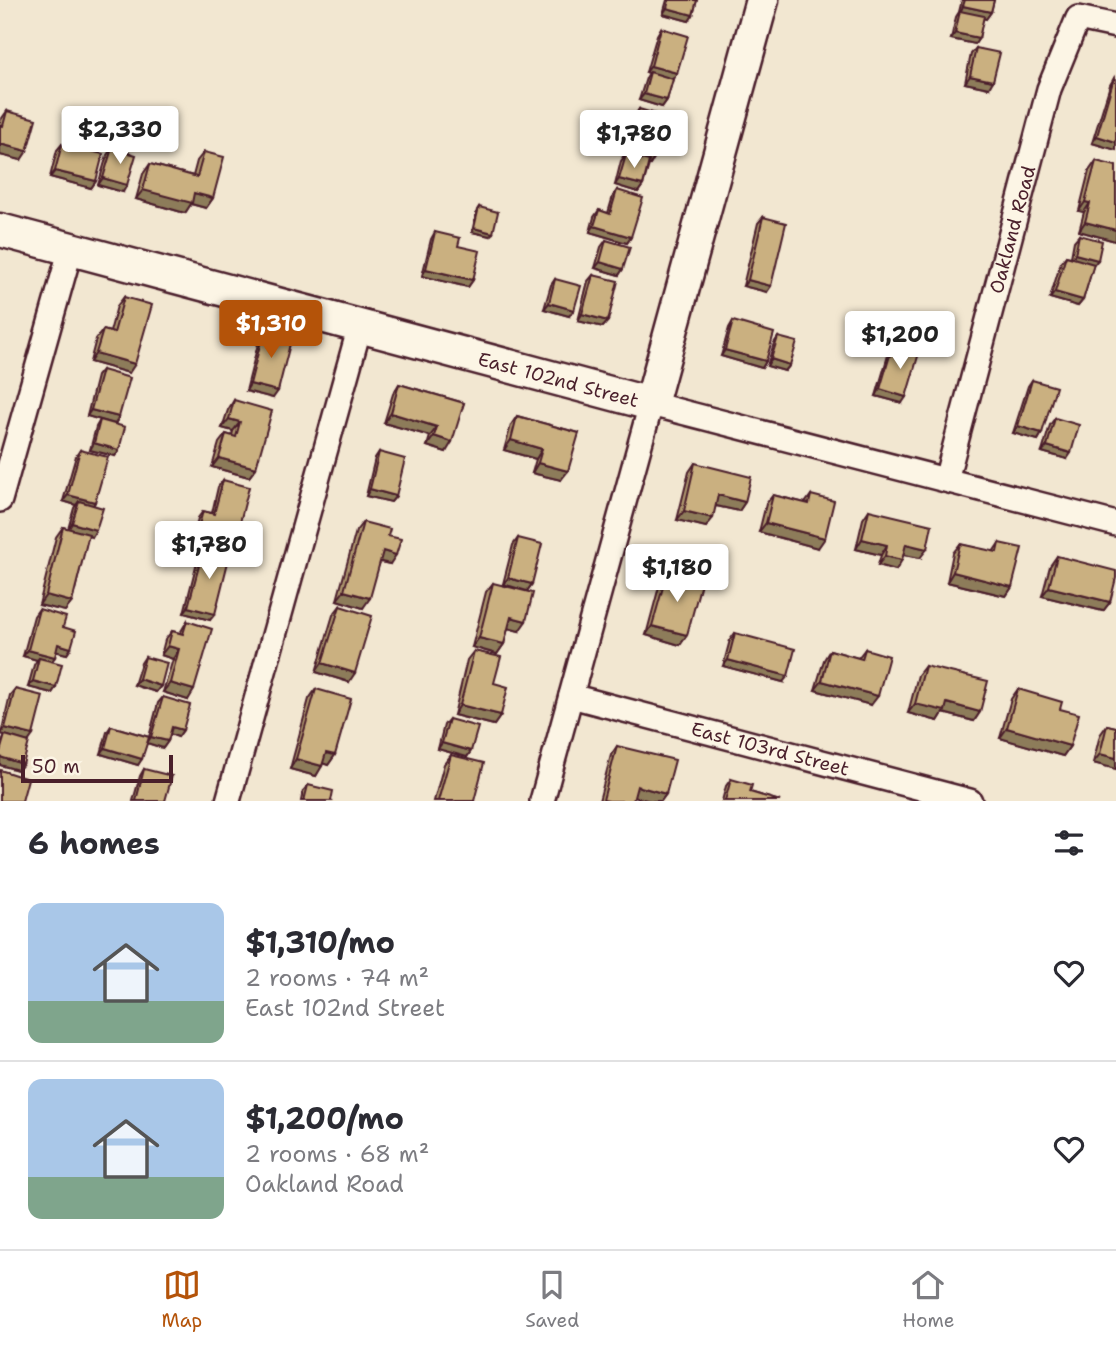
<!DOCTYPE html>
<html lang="en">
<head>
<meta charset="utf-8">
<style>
  body { margin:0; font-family:"Shantell Sans",sans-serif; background:#f2f2f3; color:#2b2b33; height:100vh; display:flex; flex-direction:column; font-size:26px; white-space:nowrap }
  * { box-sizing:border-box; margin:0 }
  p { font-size:23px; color:#7c7c81 }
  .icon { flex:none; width:38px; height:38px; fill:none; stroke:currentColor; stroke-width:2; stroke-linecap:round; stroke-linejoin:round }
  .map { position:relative; height:801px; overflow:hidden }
  .details { display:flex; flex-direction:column; background:#fff; flex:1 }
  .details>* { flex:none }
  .scale { position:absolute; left:21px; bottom:18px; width:152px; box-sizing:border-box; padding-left:7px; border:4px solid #4a1f2b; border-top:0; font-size:19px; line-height:24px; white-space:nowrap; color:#4a1f2b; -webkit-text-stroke:5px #fcf5e5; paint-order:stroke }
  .price { position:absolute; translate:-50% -60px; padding:0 16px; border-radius:7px; background:#fff; color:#222; font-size:23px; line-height:46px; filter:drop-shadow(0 2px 4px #0008) }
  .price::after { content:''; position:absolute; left:50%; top:42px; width:21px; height:16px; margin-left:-10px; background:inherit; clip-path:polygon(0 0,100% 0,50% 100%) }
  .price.selected { background:#b45309; color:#fff }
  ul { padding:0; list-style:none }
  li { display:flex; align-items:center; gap:21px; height:175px; padding:0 28px }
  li+li { border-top:2px solid #e1e1e2 }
  li span { display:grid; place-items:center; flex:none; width:196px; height:140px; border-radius:14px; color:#555 }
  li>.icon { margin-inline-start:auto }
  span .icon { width:84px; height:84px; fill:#fffc; stroke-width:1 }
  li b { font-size:30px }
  h2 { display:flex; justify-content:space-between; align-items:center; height:84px; padding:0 28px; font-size:30px }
  .menu { display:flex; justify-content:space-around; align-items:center; height:98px; border-top:2px solid #e1e1e2; background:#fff; font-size:19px; color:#7c7c81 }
  .menu a { display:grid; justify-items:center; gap:4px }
  .menu .selected { color:#b45309 }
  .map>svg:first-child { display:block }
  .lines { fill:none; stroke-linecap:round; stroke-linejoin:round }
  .street-casing { stroke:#4a1f2b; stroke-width:28 }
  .secondary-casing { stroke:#4a1f2b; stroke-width:37 }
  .street { stroke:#fcf5e5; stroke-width:23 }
  .secondary { stroke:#fcf5e5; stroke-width:32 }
  .wall { fill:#ae976e; stroke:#4a1f2b; stroke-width:2 }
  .shaded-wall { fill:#8d7b5a; stroke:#4a1f2b; stroke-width:2 }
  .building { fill:#cab080; stroke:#4a1f2b; stroke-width:2 }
  .labels { text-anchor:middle; stroke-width:5; stroke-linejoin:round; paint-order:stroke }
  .street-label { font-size:19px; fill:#4a1f2b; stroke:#fcf5e5 }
</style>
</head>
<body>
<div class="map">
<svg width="1116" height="801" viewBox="0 0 1116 801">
  <rect width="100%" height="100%" fill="#f2e7d1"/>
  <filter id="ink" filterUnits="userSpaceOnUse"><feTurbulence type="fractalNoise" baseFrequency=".0143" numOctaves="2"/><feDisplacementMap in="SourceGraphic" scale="14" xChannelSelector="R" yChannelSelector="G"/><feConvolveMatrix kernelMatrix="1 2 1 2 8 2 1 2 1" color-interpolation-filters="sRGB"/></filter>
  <g filter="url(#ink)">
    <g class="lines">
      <!-- street casing -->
      <g class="street-casing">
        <g id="street">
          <path id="s1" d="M946,480L1049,89L1078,18L1116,26"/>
          <polyline points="0,500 71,248"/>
          <path id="s2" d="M571,696L970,801"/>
          <polyline points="228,801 360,326"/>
          <polyline points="542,801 651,404 1116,524"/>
        </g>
      </g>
      <!-- secondary casing -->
      <g class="secondary-casing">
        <g id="secondary">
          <path id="s3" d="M0,230L651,404L762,0"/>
        </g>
      </g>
      <!-- street -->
      <use href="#street" class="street"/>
      <!-- secondary -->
      <use href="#secondary" class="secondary"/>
    </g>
    <!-- wall -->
    <g class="wall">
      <polygon points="667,0 697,0 693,15 689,21 663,14"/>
      <polygon points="962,0 994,0 991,12 986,19 983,18 979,38 975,44 951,39 956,17 959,12"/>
      <polygon points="661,28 673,79 667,100 662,107 639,100 646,78 649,73 646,72 657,35"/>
      <polygon points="976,48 989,88 965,83 971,54"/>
      <polygon points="1114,78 1116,150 1092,143 1110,85"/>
      <polygon points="639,109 654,158 650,165 649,165 643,185 638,192 615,185 621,161 624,157 623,157 635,115"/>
      <polygon points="7,111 21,160 0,155 0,121"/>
      <polygon points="62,144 96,181 91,188 50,177 57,150"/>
      <polygon points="112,148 123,192 98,185 107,155"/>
      <polygon points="204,152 213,198 206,208 191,204 185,213 136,199 143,174 150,164 193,176 197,161"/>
      <polygon points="1096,161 1115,241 1079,231 1084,212 1079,211 1089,171"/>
      <polygon points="617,190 631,237 627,243 590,232 594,217 599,210 608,213 613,196"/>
      <polygon points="479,207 490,236 472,232 477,210"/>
      <polygon points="763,217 767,292 743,286 758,223"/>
      <polygon points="435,232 458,246 473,280 468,287 422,276 431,239"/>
      <polygon points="1079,235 1093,266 1083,300 1078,306 1050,298 1061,262 1066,256 1071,257 1074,241"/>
      <polygon points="606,240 623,269 619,275 595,268 601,247"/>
      <polygon points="593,275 608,321 603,327 578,321 588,281"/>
      <polygon points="555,279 569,316 544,309 551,285"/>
      <polygon points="124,297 129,373 90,362 96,339 103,330 110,332 117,306"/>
      <polygon points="733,321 766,361 762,368 721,356 729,328"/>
      <polygon points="264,329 273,398 246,391 260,336"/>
      <polygon points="778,337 790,365 785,371 767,366 774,343"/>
      <polygon points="893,345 902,403 876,396 889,352"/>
      <polygon points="102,370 119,417 115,424 87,416 97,376"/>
      <polygon points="1032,380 1042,433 1038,440 1013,433 1028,386"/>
      <polygon points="399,384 464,403 446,452 427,446 430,436 384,423 393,394"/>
      <polygon points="234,400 256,468 249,477 212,467 219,443 226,434 232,436 233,431 222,428 228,410"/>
      <polygon points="517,416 579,433 561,480 532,473 536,459 504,450 511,425"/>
      <polygon points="1055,418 1067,459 1042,452 1050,425"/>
      <polygon points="100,420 119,450 115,456 90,450 96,427"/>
      <polygon points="80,450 95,502 93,506 92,537 88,536 72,602 65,611 39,605 56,537 63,527 68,529 74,508 76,505 63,501 76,456"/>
      <polygon points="379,452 396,496 391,502 366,496 375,458"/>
      <polygon points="695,463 745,502 739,511 716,506 706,527 677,520 689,472"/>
      <polygon points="223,480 230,549 193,539 198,518 203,511 212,513 218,487"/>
      <polygon points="773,495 805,503 811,495 818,548 759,532 766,504"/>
      <polygon points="869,510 920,558 903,555 896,570 878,565 881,555 856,549 863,519"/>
      <polygon points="363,522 388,536 390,564 380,562 363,608 337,600 356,531"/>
      <polygon points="518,538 532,584 527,591 503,584 513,545"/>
      <polygon points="999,543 1012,587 1006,596 947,582 953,553 960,544 993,552"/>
      <polygon points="204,547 210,620 184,613 199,554"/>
      <polygon points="1057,556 1110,602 1103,611 1042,596 1050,566"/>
      <polygon points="667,573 687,635 680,645 646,635 660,583"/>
      <polygon points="493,583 519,631 508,628 504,644 497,654 472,647 486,592"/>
      <polygon points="340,606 349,682 316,672 333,615"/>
      <polygon points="39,609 63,627 71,648 67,654 56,651 52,662 56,687 52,693 28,687 34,665 37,660 23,656 34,616"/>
      <polygon points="187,621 188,700 163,692 173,659 161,655 165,640 172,631 180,633"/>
      <polygon points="735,633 783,682 723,666 730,640"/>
      <polygon points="865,649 871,705 815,690 824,660 830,650 858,658"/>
      <polygon points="474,651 494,683 501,715 494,725 454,715 467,660"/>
      <polygon points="145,657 161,686 156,692 134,685 141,663"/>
      <polygon points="925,666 980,712 974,721 943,713 938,721 908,713 918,675"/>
      <polygon points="15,689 28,742 23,764 18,770 0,765 0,744 5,735 1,734 10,695"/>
      <polygon points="316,689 335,755 328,765 323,763 316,776 290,769 309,699"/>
      <polygon points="1018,689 1060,709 1070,746 1063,756 1000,738 1011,699"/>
      <polygon points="163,697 183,730 178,737 170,734 168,741 163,748 147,743 138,765 101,754 107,732 111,726 149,737 158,703"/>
      <polygon points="449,719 471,751 467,757 438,749 444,725"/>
      <polygon points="1107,725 1116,727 1116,769 1093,763 1100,735"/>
      <polygon points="617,746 666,794 661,801 651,801 634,797 633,801 599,801 611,755"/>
      <polygon points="451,755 474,801 434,801 444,764"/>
      <polygon points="144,769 165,801 133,801 140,776"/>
      <polygon points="731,779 750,792 780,801 722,801 726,786"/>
      <polygon points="308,785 331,801 301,801 303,791"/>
    </g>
    <!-- shaded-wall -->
    <g class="shaded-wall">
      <polygon points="963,6 991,12 986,19 960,13"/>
      <polygon points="667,8 693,15 689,21 663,14"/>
      <polygon points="955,33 979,38 975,44 951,39"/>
      <polygon points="651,66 677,73 672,80 646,72"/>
      <polygon points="970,76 993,81 989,88 965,83"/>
      <polygon points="644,94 667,100 662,107 639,100"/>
      <polygon points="1097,136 1116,142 1116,150 1092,143"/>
      <polygon points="0,144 27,151 21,160 0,155"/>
      <polygon points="627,151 654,158 650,165 625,158 626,155 624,157 623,157"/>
      <polygon points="55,171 96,181 91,188 50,177"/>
      <polygon points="103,178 127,185 123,192 98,185"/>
      <polygon points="619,179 643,185 638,192 615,185"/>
      <polygon points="143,190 194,193 213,198 206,208 191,204 185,213 136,199"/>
      <polygon points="1085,202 1090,203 1084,212 1079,211"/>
      <polygon points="1085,222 1116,230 1116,240 1115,241 1079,231"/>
      <polygon points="594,226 631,237 627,243 590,232"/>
      <polygon points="474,228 493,233 490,236 472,232"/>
      <polygon points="1075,254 1098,260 1093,266 1070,261"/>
      <polygon points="600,262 623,269 619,275 595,268"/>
      <polygon points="426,269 473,280 468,287 422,276"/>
      <polygon points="748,280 771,286 767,292 743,286"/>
      <polygon points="1055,292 1083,300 1078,306 1050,298"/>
      <polygon points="549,303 574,310 569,316 544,309"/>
      <polygon points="582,314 608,321 603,327 578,321"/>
      <polygon points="725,350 766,361 762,368 721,356"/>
      <polygon points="96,353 135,364 129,373 90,362"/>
      <polygon points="771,359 790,365 785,371 767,366"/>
      <polygon points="250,384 278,391 273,398 246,391"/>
      <polygon points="880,389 906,397 902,403 876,396"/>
      <polygon points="91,410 119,417 115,424 87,416"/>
      <polygon points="391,413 437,427 430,436 384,423"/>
      <polygon points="229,419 240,422 233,431 222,428"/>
      <polygon points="1018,426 1042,433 1038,440 1013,433"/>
      <polygon points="434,436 452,442 446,452 427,446"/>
      <polygon points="511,440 542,449 536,459 504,450"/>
      <polygon points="94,443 119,450 115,456 90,450"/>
      <polygon points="1047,446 1071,453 1067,459 1042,452"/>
      <polygon points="219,458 256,468 249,477 212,467"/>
      <polygon points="538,463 568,471 561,480 532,473"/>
      <polygon points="370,489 396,496 391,502 366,496"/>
      <polygon points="68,495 95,502 91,509 79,501 76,505 63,501"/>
      <polygon points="718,495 745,502 739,511 712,505"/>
      <polygon points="684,511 713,518 706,527 677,520"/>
      <polygon points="72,523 96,530 92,537 68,530"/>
      <polygon points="766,523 825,538 818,548 759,532"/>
      <polygon points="197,532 235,542 230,549 193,539"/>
      <polygon points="862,539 887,545 881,555 856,549"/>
      <polygon points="906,544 927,549 920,558 899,554"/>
      <polygon points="383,551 396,555 390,564 377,561"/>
      <polygon points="885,556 902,560 896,570 878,565"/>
      <polygon points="953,572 1012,587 1006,596 947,582"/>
      <polygon points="508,578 532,584 527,591 503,584"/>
      <polygon points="1049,587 1110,602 1103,611 1042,596"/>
      <polygon points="344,591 370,598 363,608 337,600"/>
      <polygon points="46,595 72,602 65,611 39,605"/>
      <polygon points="188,607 215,614 210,620 184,613"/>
      <polygon points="511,617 526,621 519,631 504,627"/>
      <polygon points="652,626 687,635 680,645 646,635"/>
      <polygon points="479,638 504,644 497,654 472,647"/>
      <polygon points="58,644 71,648 67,654 54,651"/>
      <polygon points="168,646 179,649 173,659 161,655"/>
      <polygon points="28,650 55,657 50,664 39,658 37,660 23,656"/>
      <polygon points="728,660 788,676 783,682 723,666"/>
      <polygon points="322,663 355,673 349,682 316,672"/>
      <polygon points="139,679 161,686 156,692 134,685"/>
      <polygon points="33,681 56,687 52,693 28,687"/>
      <polygon points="822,681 878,696 871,705 815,690"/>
      <polygon points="170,683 194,690 188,700 163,692"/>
      <polygon points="947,703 980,712 974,721 943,713 938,721 908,713 915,704"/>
      <polygon points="460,705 501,715 494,725 454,715"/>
      <polygon points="172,727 183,730 178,737 167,733"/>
      <polygon points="5,728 33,735 28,742 1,734"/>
      <polygon points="1007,728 1070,746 1063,756 1000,738"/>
      <polygon points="151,737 168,741 163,748 147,743"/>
      <polygon points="442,743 471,751 467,757 438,749"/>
      <polygon points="105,748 142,759 138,765 101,754"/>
      <polygon points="326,753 335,755 328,765 319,762"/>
      <polygon points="1100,754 1116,758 1116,769 1093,763"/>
      <polygon points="0,757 23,764 18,770 0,765"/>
      <polygon points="296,759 322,766 316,776 290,769"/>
      <polygon points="637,786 666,794 661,801 651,801 630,796"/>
    </g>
    <!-- building -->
    <g class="building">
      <polygon points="669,0 697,0 693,15 667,8"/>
      <polygon points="965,0 994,0 991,12 963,6"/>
      <polygon points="960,11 984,16 979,38 955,33"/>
      <polygon points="661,28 688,36 677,73 651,66"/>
      <polygon points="976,48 1000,53 993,81 970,76"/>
      <polygon points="650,72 673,79 667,100 644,94"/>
      <polygon points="1114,78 1116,79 1116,142 1097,136"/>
      <polygon points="639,109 666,117 654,158 627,151"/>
      <polygon points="7,111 36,119 27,151 0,144 0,125 3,126"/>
      <polygon points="62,144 103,154 96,181 55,171"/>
      <polygon points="112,148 136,155 127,185 103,178"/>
      <polygon points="204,152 224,157 213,198 194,193 192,203 143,190 150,164 197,177"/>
      <polygon points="626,155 649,161 643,185 619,179"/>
      <polygon points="1096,161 1116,166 1116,230 1085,222 1090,203 1085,202"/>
      <polygon points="617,190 643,198 631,237 594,226 599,210 610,214"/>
      <polygon points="479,207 498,212 493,233 474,228"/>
      <polygon points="763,217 786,223 771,286 748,280"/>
      <polygon points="435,232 460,238 458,246 480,251 473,280 426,269"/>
      <polygon points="1079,235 1102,241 1098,260 1075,254"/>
      <polygon points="606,240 630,247 623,269 600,262"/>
      <polygon points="1066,256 1094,264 1083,300 1055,292"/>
      <polygon points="593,275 618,281 608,321 582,314"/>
      <polygon points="555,279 581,286 574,310 549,303"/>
      <polygon points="124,297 152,305 135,364 96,353 103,330 114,333"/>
      <polygon points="733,321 774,333 766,361 725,350"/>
      <polygon points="264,329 292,336 278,391 250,384"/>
      <polygon points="778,337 797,342 790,365 771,359"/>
      <polygon points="893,345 919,353 906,397 880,389"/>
      <polygon points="102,370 130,378 119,417 91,410"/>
      <polygon points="1032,380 1056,387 1042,433 1018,426"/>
      <polygon points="399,384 464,403 452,442 434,436 437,427 391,413"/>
      <polygon points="234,400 272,411 256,468 219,458 226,434 236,437 240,422 229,419"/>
      <polygon points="517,416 579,433 568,471 538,463 542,449 511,440"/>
      <polygon points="1055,418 1079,425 1071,453 1047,446"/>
      <polygon points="100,420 125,427 119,450 94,443"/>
      <polygon points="80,450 108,457 95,502 68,495"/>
      <polygon points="379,452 405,459 396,496 370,489"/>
      <polygon points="695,463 751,477 745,502 718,495 713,518 684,511"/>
      <polygon points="223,480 249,487 235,542 197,532 203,511 214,514"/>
      <polygon points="773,495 809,504 811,495 834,501 825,538 766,523"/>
      <polygon points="79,501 103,508 96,530 72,523"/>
      <polygon points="869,510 932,525 927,549 906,544 902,560 885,556 887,545 862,539"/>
      <polygon points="363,522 390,529 388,536 401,539 396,555 383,551 370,598 344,591"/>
      <polygon points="63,527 89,534 72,602 46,595"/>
      <polygon points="518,538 542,544 532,584 508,578"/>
      <polygon points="999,543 1022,548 1012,587 953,572 960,544 997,552"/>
      <polygon points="204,547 230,554 215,614 188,607"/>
      <polygon points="1057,556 1116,571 1116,578 1110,602 1049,587"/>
      <polygon points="667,573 701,583 687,635 652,626"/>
      <polygon points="493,583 533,593 526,621 511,617 504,644 479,638"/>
      <polygon points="340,606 372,616 355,673 322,663"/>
      <polygon points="39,609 66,617 63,627 76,631 71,648 58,644 55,657 28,650"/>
      <polygon points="187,621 212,629 194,690 170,683 179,649 168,646 172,631 183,634"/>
      <polygon points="735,633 795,649 788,676 728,660"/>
      <polygon points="865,649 889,656 878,696 822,681 830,650 862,659"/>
      <polygon points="474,651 501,657 494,683 508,687 501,715 460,705"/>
      <polygon points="145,657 167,663 161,686 139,679"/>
      <polygon points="39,658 62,664 56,687 33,681"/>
      <polygon points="925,666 988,681 980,712 947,703 945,711 915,704"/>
      <polygon points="15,689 43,696 33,735 5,728"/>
      <polygon points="316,689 351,699 335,755 326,753 322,766 296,759"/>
      <polygon points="1018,689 1062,702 1060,709 1079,714 1070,746 1007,728"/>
      <polygon points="163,697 190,705 183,730 172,727 168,741 151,737"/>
      <polygon points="449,719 478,727 471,751 442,743"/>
      <polygon points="1107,725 1116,727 1116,758 1100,754"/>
      <polygon points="111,726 149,737 142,759 105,748"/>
      <polygon points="5,735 29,742 23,764 0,757 0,752"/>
      <polygon points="617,746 675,760 666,794 637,786 633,801 609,801 603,800"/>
      <polygon points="451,755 484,763 474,801 438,801"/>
      <polygon points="144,769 172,776 165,801 136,801"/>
      <polygon points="0,770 28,779 22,801 0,801"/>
      <polygon points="731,779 752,785 750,792 780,801 725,801"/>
      <polygon points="308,785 333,791 331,801 304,801"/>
    </g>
  </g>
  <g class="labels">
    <!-- street labels -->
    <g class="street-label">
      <text dy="7" stroke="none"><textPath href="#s1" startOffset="259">Oakland Road</textPath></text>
      <text dy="7" stroke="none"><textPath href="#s3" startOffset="578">East 102nd Street</textPath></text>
      <text dy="7" stroke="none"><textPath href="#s2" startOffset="206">East 103rd Street</textPath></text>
    </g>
  </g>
</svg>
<div class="scale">50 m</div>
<b class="price" style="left:120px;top:166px">$2,330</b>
<b class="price" style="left:634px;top:170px">$1,780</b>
<b class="price selected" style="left:271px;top:360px">$1,310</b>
<b class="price" style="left:900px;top:371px">$1,200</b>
<b class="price" style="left:209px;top:581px">$1,780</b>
<b class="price" style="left:677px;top:604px">$1,180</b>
</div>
<section class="details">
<h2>6 homes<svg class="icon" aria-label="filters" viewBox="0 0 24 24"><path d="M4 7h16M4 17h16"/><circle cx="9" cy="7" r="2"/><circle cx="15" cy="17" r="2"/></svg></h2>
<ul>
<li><span style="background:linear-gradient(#a9c7e8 70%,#7fa58c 0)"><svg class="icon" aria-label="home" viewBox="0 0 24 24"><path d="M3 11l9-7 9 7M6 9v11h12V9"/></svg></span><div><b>$1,310/mo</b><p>2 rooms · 74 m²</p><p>East 102nd Street</p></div><svg class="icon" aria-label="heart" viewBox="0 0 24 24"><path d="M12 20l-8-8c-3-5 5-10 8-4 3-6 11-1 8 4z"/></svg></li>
<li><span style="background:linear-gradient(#a9c7e8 70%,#7fa58c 0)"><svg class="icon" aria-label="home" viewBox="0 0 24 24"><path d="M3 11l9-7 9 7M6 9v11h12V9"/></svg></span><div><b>$1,200/mo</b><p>2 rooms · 68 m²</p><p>Oakland Road</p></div><svg class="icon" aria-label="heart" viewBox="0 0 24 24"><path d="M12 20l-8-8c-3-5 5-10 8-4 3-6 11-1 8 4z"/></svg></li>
</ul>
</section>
<nav class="menu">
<a class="selected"><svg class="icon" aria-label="map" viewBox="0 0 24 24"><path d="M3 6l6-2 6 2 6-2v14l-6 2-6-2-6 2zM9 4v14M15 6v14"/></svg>Map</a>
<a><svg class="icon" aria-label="saved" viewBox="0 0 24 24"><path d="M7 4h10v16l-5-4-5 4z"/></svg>Saved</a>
<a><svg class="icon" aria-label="home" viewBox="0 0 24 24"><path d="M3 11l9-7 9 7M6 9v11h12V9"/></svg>Home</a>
</nav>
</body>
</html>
